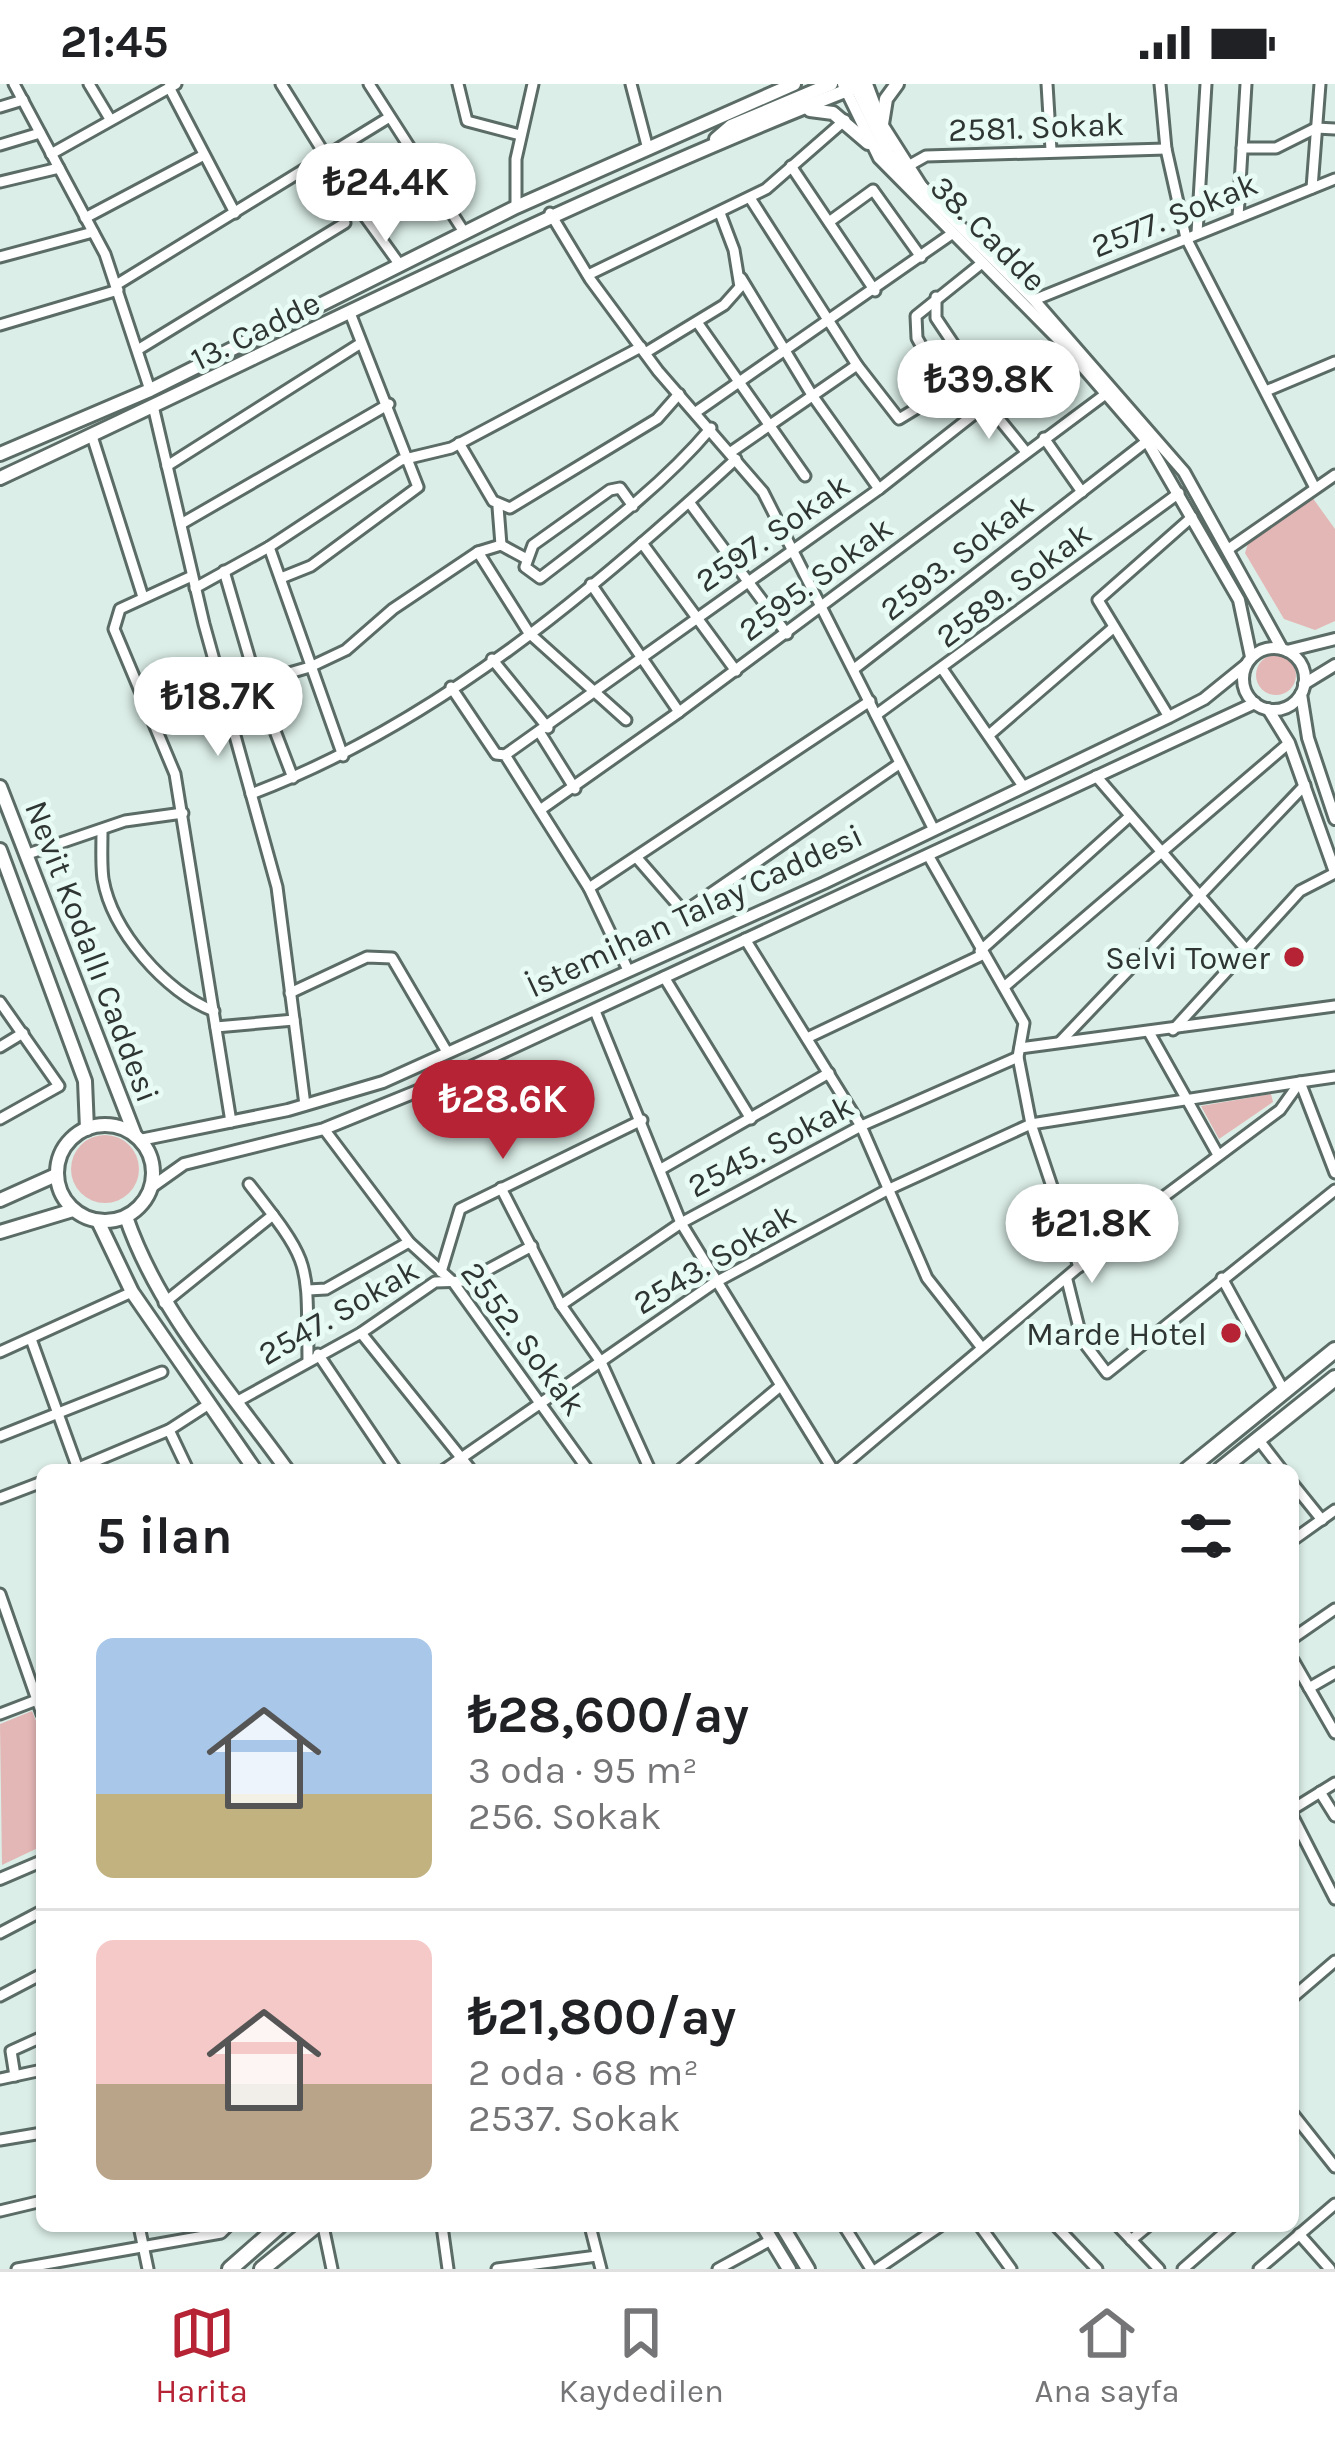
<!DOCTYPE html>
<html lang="tr">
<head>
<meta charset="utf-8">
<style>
  body { margin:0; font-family:Karla,sans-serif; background:#f6f6f6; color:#202124; height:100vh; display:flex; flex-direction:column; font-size:45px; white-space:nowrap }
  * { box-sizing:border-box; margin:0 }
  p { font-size:39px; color:#757577 }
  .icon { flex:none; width:66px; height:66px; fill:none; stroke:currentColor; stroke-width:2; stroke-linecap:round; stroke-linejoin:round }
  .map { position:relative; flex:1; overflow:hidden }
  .side { position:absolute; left:36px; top:1380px; width:1263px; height:768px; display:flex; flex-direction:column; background:#fff; border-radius:18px; box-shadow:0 3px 9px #0004 }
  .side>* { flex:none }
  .price { position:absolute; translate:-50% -102px; padding:0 27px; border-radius:42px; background:#fff; color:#222; font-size:39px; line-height:78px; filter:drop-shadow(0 3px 6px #0008) }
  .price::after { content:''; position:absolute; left:50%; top:72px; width:36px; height:27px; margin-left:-18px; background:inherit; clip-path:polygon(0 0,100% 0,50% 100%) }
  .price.current { background:#b52335; color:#fff }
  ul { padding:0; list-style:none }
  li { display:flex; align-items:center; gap:36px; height:300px; padding:0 60px }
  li+li { border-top:3px solid #e0e0e0 }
  li span { display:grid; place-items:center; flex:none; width:336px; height:240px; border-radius:18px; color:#555 }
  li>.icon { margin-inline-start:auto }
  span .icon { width:144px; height:144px; fill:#fffc; stroke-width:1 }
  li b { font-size:51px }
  h2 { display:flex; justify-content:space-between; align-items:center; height:144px; padding:0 60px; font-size:51px }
  .status { display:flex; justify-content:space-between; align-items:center; height:84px; padding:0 60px; background:#fff; direction:ltr }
  .status svg { height:33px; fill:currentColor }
  .tabs { display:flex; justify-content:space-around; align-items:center; height:168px; border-top:3px solid #e0e0e0; background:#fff; font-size:33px; color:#757577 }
  .tabs a { display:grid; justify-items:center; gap:6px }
  .tabs .current { color:#b52335 }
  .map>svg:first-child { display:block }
  .green { fill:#e3b7b6 }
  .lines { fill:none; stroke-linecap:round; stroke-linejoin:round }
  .minor-casing { stroke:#5b6b66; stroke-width:15 }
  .tertiary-casing { stroke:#5b6b66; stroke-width:16 }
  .secondary-casing { stroke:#5b6b66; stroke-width:18 }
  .primary-casing { stroke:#5b6b66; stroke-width:20 }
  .minor { stroke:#fff; stroke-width:9 }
  .tertiary { stroke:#fff; stroke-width:10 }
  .secondary { stroke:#fff; stroke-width:12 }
  .primary { stroke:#fff; stroke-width:14 }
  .poi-dot { fill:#b52335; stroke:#e8fbf5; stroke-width:4.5 }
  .labels { text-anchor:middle; stroke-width:10; stroke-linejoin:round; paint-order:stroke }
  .street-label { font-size:33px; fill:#2e3533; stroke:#e8fbf5 }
  .poi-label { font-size:33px; fill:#2e3533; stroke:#e8fbf5; text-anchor:end }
</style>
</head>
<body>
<div class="status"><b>21:45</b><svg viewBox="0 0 49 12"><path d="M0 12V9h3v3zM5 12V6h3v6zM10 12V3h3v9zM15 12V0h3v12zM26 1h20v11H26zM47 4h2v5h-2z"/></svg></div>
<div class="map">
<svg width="1335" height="2185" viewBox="0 0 1335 2185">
  <rect width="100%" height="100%" fill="#dbeee7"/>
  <!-- green -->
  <g class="green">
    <polygon points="1312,413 1335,445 1335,537 1315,546 1284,535 1245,469 1249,456"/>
    <circle cx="1276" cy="591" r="20"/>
    <polygon points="1271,1010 1273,1018 1219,1055 1201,1022"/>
    <circle cx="105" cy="1085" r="34"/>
    <polygon points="32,1627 42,1652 42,1762 2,1781 0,1640"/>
  </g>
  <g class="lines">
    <!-- minor casing -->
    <g class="minor-casing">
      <g id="minor">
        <polyline points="14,0 105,170 150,306"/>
        <polyline points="89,0 110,35"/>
        <polyline points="281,0 327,74 326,92 359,124 400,181"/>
        <polyline points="369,0 464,148"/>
        <polyline points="458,0 467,37 520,51"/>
        <polyline points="631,0 648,65"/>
        <polyline points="1047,0 1051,66"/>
        <polyline points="1160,0 1166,65 1186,154 1315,404"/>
        <polyline points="169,3 235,129"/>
        <polyline points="0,23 23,16"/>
        <polyline points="0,61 40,49"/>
        <polyline points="1242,64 1276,64 1316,44 1335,45"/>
        <polyline points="51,70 176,0"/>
        <polyline points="910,81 926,72 1166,65"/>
        <polyline points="791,82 875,207"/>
        <polyline points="0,98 59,84"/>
        <polyline points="1312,104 1320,0"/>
        <polyline points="750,114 857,281 899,335 973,290"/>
        <polyline points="516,123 516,75 533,0"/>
        <polyline points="550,129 590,195 658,287 763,408 933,744"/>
        <polyline points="1238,133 1246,0"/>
        <polyline points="85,134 204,71"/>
        <polyline points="829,138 873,106 921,173"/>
        <polyline points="1197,149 1206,0"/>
        <polyline points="0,173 93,148"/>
        <polyline points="588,191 766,105 845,36"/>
        <polyline points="741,194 812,311 879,405"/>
        <polyline points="116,201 388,34"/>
        <polyline points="936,213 936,234 991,316"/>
        <polyline points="1034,216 1335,95"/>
        <polyline points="697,238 805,392"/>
        <polyline points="0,241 118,206"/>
        <polyline points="139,265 345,139"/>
        <polyline points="645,269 724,221 740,203 734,166 720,129"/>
        <polyline points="946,306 917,254 916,232 982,179"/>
        <polyline points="1266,307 1335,278"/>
        <polyline points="987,320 1026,368"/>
        <polyline points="154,326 204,540 277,803 305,1021"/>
        <polyline points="696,328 953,149"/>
        <polyline points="92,352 143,513"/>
        <polyline points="1044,354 1082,408"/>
        <polyline points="459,359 493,417 510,424 657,335 679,310"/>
        <polyline points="731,368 857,281"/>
        <polyline points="167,382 358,261"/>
        <polyline points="689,418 787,550"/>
        <path d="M633,422L620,404L610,406L533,461L525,483L540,494C601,447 661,403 711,344"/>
        <polyline points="498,423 501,461"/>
        <polyline points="181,440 389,320"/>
        <polyline points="642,459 736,587"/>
        <polyline points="269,463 343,672"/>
        <polyline points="1230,464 1335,391"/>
        <polyline points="478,468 501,461 525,474"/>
        <polyline points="224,487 257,600 293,694"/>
        <polyline points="192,492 120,525 114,545 175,690 231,1038"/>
        <polyline points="281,494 311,482 418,403 350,229"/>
        <polyline points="591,500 679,628 1107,309"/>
        <polyline points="195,504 269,463 401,376 451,364 641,263"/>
        <polyline points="492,575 548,644"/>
        <polyline points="854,585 1147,357"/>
        <polyline points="943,586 1023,702"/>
        <polyline points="451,603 496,670 505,671 589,804 628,886"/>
        <polyline points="223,608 310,583 346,566 393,525 478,468 529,549 626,636"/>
        <polyline points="876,631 1179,409"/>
        <polyline points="1169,633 1098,516 1192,433"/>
        <polyline points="540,649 575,705"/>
        <polyline points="989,651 1113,544"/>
        <polyline points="505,671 879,405 1063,260"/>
        <polyline points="1096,692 1244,863"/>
        <path d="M251,710C435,641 593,507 736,375"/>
        <polyline points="540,726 679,628"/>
        <path d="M102,748C102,763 101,780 103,795C112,847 166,909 214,927"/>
        <polyline points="28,770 125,737 183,729"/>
        <polyline points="928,771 1024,939 1018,973 1031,1040 1079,1183"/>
        <polyline points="637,774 684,828 899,680"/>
        <polyline points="589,804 870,617"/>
        <polyline points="745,855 861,1042 927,1194 982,1264"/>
        <polyline points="980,867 1130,732"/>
        <polyline points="664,893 751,1035"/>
        <polyline points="1004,903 1289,659"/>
        <polyline points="290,909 367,873 392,874 447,968"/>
        <polyline points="0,918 59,1002 0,1035"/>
        <polyline points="595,927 681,1139 833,1386"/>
        <polyline points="216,943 294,936"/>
        <polyline points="1173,946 1300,807 1335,789"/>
        <polyline points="1150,950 1217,1069"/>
        <polyline points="807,954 982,871"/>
        <polyline points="1060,958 1305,701"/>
        <polyline points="0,963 23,949"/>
        <polyline points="1020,964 1335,922"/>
        <polyline points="324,1045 409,1158 453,1198 588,1386"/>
        <polyline points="661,1085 829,989"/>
        <path d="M249,1100C312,1181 307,1174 308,1276"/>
        <polyline points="501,1104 561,1221 601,1278 650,1386"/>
        <polyline points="441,1188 460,1125 642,1036"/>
        <polyline points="1222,1194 1284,1307"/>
        <polyline points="1067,1196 1082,1256 1107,1289 1335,1106"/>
        <polyline points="308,1206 326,1205 409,1158"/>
        <polyline points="164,1219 273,1131"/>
        <polyline points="561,1221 681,1139 861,1042 1018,973"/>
        <polyline points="361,1249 471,1386"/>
        <polyline points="31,1255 78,1385"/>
        <polyline points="0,1268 132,1208"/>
        <polyline points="318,1270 396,1386"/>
        <polyline points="238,1317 361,1249 435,1198 467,1197 532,1162"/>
        <polyline points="169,1346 188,1386"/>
        <polyline points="0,1352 162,1288"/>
        <polyline points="1258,1355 1282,1386"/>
        <polyline points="74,1386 169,1346 206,1322"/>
        <polyline points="444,1386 714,1199 887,1106 1031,1040 1300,998 1335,1089"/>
        <polyline points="680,1386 778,1304"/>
        <polyline points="838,1386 1146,1126 1280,1026 1300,998 1335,993"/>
        <polyline points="1293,1400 1322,1436"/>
        <polyline points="0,1414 42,1398"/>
        <polyline points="1293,1456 1335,1426"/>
        <polyline points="0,1510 42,1630"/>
        <polyline points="1293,1554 1335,1525"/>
        <polyline points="1293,1576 1335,1649"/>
        <polyline points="1309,1604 1335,1589"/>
        <polyline points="0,1630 42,1614"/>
        <polyline points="1320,1708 1335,1732"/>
        <polyline points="1293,1725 1335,1699"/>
        <polyline points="1293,1733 1335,1815"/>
        <polyline points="0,1849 42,1827"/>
        <polyline points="0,1912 42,1890"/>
        <polyline points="1293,1913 1335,1877"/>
        <polyline points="15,1992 11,1967 42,1953"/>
        <polyline points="0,1995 42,1986"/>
        <polyline points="1293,2030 1335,2083"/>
        <polyline points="0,2056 42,2049"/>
        <polyline points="0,2127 42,2117"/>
        <polyline points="139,2142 148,2185"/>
        <polyline points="323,2142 332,2185"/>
        <polyline points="442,2142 448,2185"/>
        <polyline points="590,2142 601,2185"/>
        <polyline points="844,2142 871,2185"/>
        <polyline points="980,2142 1011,2185"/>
        <polyline points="1056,2142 1097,2185"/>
        <polyline points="1118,2142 1159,2185"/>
        <polyline points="1299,2150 1330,2185"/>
        <polyline points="1131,2156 1148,2142"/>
        <polyline points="17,2185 221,2149 228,2142"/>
        <polyline points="497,2185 597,2172"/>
        <polyline points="718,2185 771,2156"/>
        <polyline points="877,2185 940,2142"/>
        <polyline points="1183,2185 1232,2142"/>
        <polyline points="1259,2185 1335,2120"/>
      </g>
    </g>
    <!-- tertiary casing -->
    <g class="tertiary-casing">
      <g id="tertiary">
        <polyline points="843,0 879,74 1063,260 1147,357 1239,516 1251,573"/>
        <polyline points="867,0 882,40 924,106 1034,216 1184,388 1282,565"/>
        <circle cx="1274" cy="595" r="31"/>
        <polyline points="1287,567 1335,555"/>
        <polyline points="1304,600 1335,581"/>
        <polyline points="1301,610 1308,654 1335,735"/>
        <polyline points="1268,625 1289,659 1335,788"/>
        <polyline points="140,1056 288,1026 383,998 824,799 1169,633 1204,615 1246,581"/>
        <polyline points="153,1102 184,1080 324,1045 430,1002 1255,619"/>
        <polyline points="0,1795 42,1777"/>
      </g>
    </g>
    <!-- secondary casing -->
    <g class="secondary-casing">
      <g id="secondary">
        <polyline points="855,0 889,71 924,106"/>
        <polyline points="810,26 833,29 868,59"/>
        <polyline points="882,40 886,15 897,0"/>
        <polyline points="716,55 731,42 831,0"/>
        <polyline points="0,370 150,306 516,123 794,0"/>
        <path d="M0,394C287,261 568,115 863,0"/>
        <polyline points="0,703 135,1051"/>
        <polyline points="0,766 85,997 87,1045"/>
        <circle cx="105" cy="1089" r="48"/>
        <polyline points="0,1116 56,1091"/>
        <path d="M126,1133C159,1229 229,1305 287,1386"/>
        <polyline points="98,1137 132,1208 255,1386"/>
        <polyline points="0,1148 73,1126"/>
        <polyline points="763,2142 789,2185"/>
        <polyline points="782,2142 808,2185"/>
      </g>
    </g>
    <!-- primary casing -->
    <g class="primary-casing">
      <g id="primary">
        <polyline points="1187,1386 1335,1266"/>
        <polyline points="1220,1386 1335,1294"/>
        <polyline points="230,2185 279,2142"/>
        <polyline points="262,2185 315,2142"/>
      </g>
    </g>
    <!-- minor -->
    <use href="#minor" class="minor"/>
    <!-- tertiary -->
    <use href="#tertiary" class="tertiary"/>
    <!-- secondary -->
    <use href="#secondary" class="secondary"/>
    <!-- primary -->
    <use href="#primary" class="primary"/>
  </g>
  <!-- markers -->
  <g class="poi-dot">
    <circle cx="1294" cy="873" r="12"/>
    <circle cx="1231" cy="1249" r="12"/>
  </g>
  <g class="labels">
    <!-- street labels -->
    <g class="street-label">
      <text transform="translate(1036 42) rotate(-2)" y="12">2581. Sokak</text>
      <text transform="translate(1174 130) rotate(-22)" y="12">2577. Sokak</text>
      <text transform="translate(989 149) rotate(45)" y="12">38. Cadde</text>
      <text transform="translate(255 246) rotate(-26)" y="12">13. Cadde</text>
      <text transform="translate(772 448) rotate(-35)" y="12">2597. Sokak</text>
      <text transform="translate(956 472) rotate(-38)" y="12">2593. Sokak</text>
      <text transform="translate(815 494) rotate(-37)" y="12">2595. Sokak</text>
      <text transform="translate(1013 500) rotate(-37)" y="12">2589. Sokak</text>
      <text transform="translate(694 826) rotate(-25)" y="12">İstemihan Talay Caddesi</text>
      <text transform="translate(93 867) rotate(69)" y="12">Nevit Kodallı Caddesi</text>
      <text transform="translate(770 1061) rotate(-28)" y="12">2545. Sokak</text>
      <text transform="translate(714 1174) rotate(-31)" y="12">2543. Sokak</text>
      <text transform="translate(338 1227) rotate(-30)" y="12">2547. Sokak</text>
      <text transform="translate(524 1254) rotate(53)" y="12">2552. Sokak</text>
    </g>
    <!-- poi labels -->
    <g class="poi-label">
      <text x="1270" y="885">Selvi Tower</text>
      <text x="1207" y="1261">Marde Hotel</text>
    </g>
  </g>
</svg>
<b class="price" style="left:386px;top:161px">₺24.4K</b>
<b class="price" style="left:989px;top:358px">₺39.8K</b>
<b class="price" style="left:218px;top:675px">₺18.7K</b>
<b class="price current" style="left:503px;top:1078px">₺28.6K</b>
<b class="price" style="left:1092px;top:1202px">₺21.8K</b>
<section class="side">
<h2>5 ilan<svg class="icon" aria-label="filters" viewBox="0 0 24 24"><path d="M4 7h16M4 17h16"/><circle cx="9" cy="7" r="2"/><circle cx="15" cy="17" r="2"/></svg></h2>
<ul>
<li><span style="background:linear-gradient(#a9c7e8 65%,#c2b280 0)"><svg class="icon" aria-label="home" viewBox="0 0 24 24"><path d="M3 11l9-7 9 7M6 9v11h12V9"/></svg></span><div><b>₺28,600/ay</b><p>3 oda · 95 m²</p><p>256. Sokak</p></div></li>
<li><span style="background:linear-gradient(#f6c9c9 60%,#b9a48a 0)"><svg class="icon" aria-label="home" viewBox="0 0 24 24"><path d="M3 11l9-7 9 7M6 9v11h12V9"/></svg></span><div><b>₺21,800/ay</b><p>2 oda · 68 m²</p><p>2537. Sokak</p></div></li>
</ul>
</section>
</div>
<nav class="tabs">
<a class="current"><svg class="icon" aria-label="map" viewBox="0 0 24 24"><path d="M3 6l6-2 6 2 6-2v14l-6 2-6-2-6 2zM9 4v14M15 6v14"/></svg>Harita</a>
<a><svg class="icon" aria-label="saved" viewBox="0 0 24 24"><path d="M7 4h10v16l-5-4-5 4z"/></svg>Kaydedilen</a>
<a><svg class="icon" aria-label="home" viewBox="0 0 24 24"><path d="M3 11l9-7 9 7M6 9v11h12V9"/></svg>Ana sayfa</a>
</nav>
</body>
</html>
